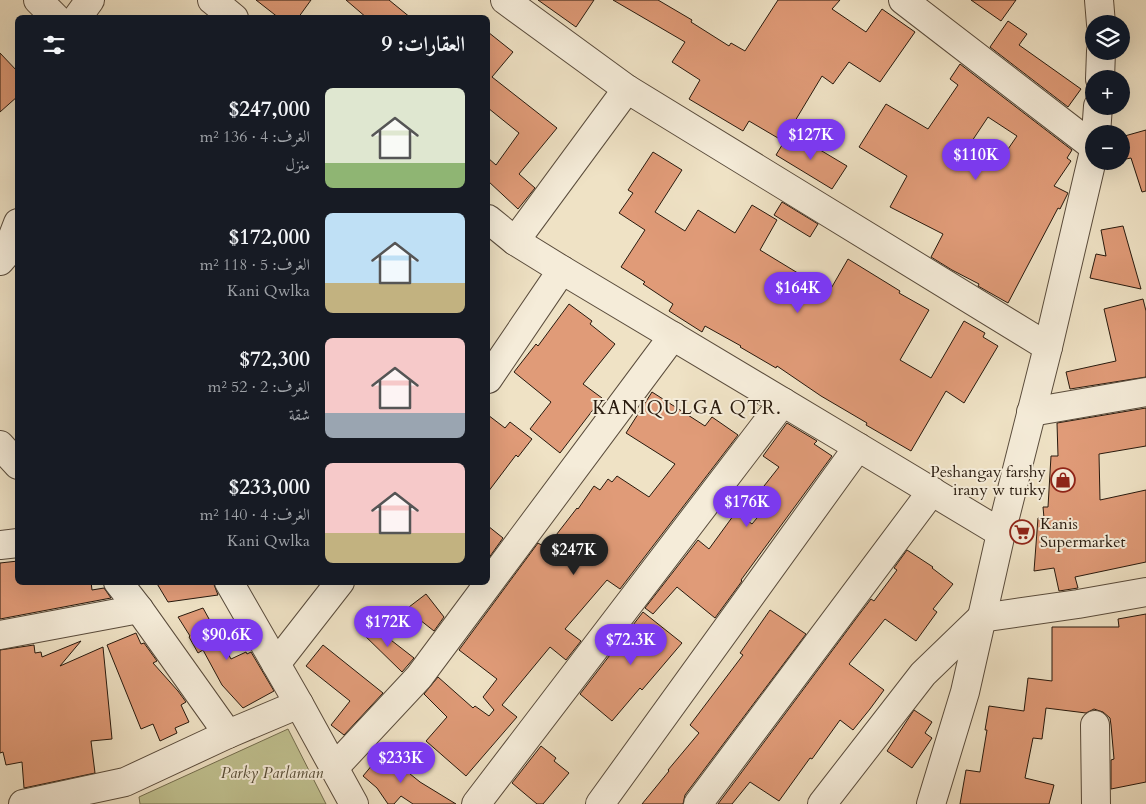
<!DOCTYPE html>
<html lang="ar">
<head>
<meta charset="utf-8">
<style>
  body { margin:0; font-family:Cardo,Amiri,serif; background:#20242c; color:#f1f3f6; direction:rtl; height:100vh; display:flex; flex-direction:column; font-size:19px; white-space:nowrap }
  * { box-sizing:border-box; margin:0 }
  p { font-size:16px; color:#9ea1a6 }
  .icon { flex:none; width:28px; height:28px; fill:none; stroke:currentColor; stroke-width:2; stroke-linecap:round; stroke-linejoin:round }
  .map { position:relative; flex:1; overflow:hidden; direction:ltr }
  .side { position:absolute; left:15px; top:15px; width:475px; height:570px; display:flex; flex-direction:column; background:#171b24; border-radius:8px; box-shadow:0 5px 20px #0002; direction:rtl }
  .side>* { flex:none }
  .tools { position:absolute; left:1085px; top:15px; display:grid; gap:10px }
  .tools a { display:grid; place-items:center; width:45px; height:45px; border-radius:50%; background:#171b24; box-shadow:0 5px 20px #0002; font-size:25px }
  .price { position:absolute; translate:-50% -42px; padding:0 11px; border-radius:18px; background:#7c3aed; color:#fff; font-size:16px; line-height:32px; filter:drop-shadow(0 1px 2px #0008) }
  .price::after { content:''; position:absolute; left:50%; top:30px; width:15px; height:11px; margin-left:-8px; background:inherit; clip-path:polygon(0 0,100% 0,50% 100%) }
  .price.current { background:#222; color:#fff }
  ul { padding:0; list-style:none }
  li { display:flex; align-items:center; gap:15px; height:125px; padding:0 25px }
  li span { display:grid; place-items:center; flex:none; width:140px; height:100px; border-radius:8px; color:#555 }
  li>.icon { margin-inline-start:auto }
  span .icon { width:60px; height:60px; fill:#fffc; stroke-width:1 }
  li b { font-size:21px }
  h2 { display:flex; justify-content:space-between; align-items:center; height:60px; padding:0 25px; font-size:21px }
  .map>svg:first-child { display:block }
  .green { fill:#c0c190; stroke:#746e4f }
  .building { fill:#e09b78; stroke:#281a0e; fill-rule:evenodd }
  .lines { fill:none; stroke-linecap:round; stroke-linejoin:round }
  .minor-casing { stroke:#5a4c3c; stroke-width:30 }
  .minor { stroke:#f5ecd9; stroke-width:28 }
  .labels { text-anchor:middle; stroke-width:4; stroke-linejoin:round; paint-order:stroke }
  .poi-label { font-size:16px; fill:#281a0e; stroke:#f5ecd9; text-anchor:end }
  .park-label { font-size:16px; font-style:italic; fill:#564c35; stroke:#f5ecd9 }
  .quarter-label { font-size:19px; letter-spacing:1px; fill:#281a0e; stroke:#f5ecd9 }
</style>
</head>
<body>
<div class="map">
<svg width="1146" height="804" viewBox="0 0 1146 804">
  <rect width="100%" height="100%" fill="#efe2c5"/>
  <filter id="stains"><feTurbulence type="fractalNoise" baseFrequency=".004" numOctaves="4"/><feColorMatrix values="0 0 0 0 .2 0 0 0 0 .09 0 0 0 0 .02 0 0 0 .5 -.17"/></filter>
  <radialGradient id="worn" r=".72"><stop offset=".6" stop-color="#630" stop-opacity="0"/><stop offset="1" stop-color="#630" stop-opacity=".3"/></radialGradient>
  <!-- green -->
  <polygon class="green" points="288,729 326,804 140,804 139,797"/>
  <!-- building -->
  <g class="building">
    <polygon points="256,0 311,0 298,18 279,18"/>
    <polygon points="346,0 389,0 411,18 367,18"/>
    <polygon points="538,0 594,0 576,27"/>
    <polygon points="613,0 658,0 692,20 691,22 729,46 731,43 745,51 778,0 840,0 832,9 866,32 882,9 915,32 880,82 849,62 833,84 822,76 783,141 749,121 743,131 689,99 700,80 672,62 685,42"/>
    <polygon points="971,0 1016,0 1001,21"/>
    <polygon points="1008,21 1027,34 1019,45 1081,89 1068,107 990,47"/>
    <polygon points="488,32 513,52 492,77 557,128 519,174 535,188 518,209 488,181 488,158 496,165 519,133 488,108"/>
    <polygon points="0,53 18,72 18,96 0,112"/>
    <path d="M960,64L1072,150L1067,158L1071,161L1054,186L1068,193L1060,209L1058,208L1008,303L978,286L979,284L952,270L931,257L943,234L890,207L907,176L859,147L886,104L928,129L958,85L950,79ZM988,117L1017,136L995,168L964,153Z"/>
    <polygon points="1146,130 1146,191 1142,192 1131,158 1121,160 1121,137"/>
    <polygon points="790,132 847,166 832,189 776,155"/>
    <polygon points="653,152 682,170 655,212 685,231 698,210 735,233 752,205 777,220 760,250 829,292 848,259 900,291 899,293 929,310 900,360 931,378 964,321 985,333 983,337 998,346 964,403 946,391 911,451 866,425 867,423 821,396 777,366 776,368 740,347 741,346 705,326 702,332 669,311 673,304 643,284 645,282 621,267 645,230 619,213 633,193 628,190"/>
    <polygon points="782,202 818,224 810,237 774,215"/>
    <polygon points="1123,226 1141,289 1090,278 1096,254 1106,256 1101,230"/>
    <polygon points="1143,299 1146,311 1146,377 1070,389 1066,372 1116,361 1104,309"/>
    <polygon points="569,304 592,321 590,324 615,344 583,384 602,398 560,453 530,429 551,402 514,372 536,344 538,346"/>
    <polygon points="652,392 705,426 712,417 738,435 620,589 607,580 565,629 581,641 566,660 550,647 502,705 517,717 466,776 426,741 447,717 424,694 438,677 473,708 475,706 489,716 494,710 483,697 497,679 459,650 538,543 546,548 577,508 578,509 594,486 600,490 608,479 612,482 617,476 649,497 675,464 626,433"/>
    <polygon points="1146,408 1146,446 1099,454 1100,500 1146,490 1146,562 1075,577 1078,588 1059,591 1054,568 1034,571 1038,518 1044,518 1043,507 1048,507 1051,456 1058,456 1057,423"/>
    <polygon points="488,415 505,428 510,422 532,439 518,457 516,455 488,492"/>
    <polygon points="787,423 817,441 814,444 832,456 741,580 742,581 715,618 677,587 653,614 645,608 698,540 709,549 736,512 752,524 776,495 764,486 779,467 763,456"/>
    <polygon points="488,526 503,538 488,559"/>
    <polygon points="907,550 933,567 932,568 953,584 933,609 937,612 916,641 885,619 849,664 884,690 870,709 853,730 840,720 812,759 810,758 779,801 750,782 732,804 718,804 858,616 871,599 874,601 897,570 894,568"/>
    <polygon points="18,561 18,582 91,582 92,590 104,588 111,598 0,619 0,563"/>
    <polygon points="156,582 213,582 218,595 168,602"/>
    <polygon points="426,594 444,617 434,631 420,620 409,607"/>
    <polygon points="203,608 231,659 246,652 247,654 251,652 274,691 243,708 222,685 203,650 198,653 189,637 190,636 178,617"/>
    <polygon points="770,610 806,634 685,795 683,804 642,804 669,771 668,770 699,733 690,725 743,655 740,653"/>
    <polygon points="643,612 682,643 642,690 640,688 612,721 580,694"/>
    <polygon points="1146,614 1146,782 1111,789 1111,760 1114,759 1111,725 1110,718 1103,712 1094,709 1086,713 1046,708 1042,739 1033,738 1025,778 1054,785 1049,804 960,804 966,770 980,772 987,730 985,730 989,706 1024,711 1028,678 1052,681 1052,627 1119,627 1118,619"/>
    <polygon points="369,623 414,658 402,672 361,632"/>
    <polygon points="136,633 141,644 144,643 157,661 153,663 178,691 186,702 181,705 189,722 175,728 177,733 160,741 153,724 141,729 107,645"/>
    <polygon points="81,641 60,666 103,647 112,739 91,741 95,773 24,788 22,762 6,765 3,752 0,753 0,650 34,645 35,653 41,652 42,657"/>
    <polygon points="323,645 383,693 344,735 331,725 350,701 306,666"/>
    <polygon points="914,710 932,722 925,733 932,738 912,768 887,751"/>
    <polygon points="541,746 556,758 554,761 569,773 543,804 537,804 512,783"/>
    <polygon points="383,752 420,782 456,804 413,804 401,796 394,804 388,804 377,788 363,776"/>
  </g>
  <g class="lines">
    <!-- minor casing -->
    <g class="minor-casing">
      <g id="minor">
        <polyline points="38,0 56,18"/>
        <polyline points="212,0 234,18"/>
        <polyline points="505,0 627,89 1048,347"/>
        <polyline points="903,0 1094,147"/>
        <polyline points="1099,0 1101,24"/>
        <polyline points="77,18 90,0"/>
        <polyline points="1100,79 1101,51"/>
        <polyline points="1096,134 1098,106"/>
        <polyline points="488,219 515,241 562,270 858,447 1001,533"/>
        <polyline points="515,241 627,89"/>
        <polyline points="0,261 6,254 18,223"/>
        <polyline points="488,379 562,270"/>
        <polyline points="1031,412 1146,392"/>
        <polyline points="0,445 18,465"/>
        <polyline points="0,545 18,543"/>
        <polyline points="118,582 139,609 228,734"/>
        <polyline points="229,582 299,704 354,804"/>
        <polyline points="0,635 139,609"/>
        <polyline points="276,664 340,582"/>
        <polyline points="1095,725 1096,804"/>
        <polyline points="334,768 419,677 673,336"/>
        <polyline points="23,804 125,782 228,734 299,704"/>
        <polyline points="476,804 783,402"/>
        <polyline points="600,804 858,447"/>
        <polyline points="698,804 932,491"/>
        <polyline points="822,804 923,674 981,618 1078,604 1146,592"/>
        <polyline points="931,804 965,692 1001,533 1048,347 1094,151"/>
      </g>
    </g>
    <!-- minor -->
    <use href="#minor" class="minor"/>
  </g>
  <!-- icons -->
  <defs>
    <g id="shop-ring" transform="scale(1.25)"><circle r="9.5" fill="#f5ecd9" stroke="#8f2418" stroke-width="1.5"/><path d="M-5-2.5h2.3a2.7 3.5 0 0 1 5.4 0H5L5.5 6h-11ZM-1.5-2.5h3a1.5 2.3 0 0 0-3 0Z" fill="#8f2418"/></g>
    <g id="supermarket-ring" transform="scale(1.25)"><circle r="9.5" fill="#f5ecd9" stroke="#8f2418" stroke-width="1.5"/><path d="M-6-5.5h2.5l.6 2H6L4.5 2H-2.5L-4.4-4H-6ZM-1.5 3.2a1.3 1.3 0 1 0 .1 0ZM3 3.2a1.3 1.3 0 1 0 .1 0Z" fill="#8f2418"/></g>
  </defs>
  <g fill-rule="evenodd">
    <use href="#shop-ring" x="1063" y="480"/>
    <use href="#supermarket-ring" x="1022" y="532"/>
  </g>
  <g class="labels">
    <!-- poi labels -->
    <g class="poi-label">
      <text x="1046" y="477">Peshangay farshy<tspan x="1046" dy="18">irany w turky</tspan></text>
      <text x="1040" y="529" text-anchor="start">Kanis<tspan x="1040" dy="18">Supermarket</tspan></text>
    </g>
    <!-- park labels -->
    <g class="park-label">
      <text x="272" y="778">Parky Parlaman</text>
    </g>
    <!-- quarter labels -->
    <g class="quarter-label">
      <text x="687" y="414">KANIQULGA QTR.</text>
    </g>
  </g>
  <rect width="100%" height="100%" filter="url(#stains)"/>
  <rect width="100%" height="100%" fill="url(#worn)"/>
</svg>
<div class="tools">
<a><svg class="icon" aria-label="layers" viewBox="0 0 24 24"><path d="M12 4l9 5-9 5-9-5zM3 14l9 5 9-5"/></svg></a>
<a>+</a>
<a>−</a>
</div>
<b class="price" style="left:811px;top:161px">$127K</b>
<b class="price" style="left:976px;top:181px">$110K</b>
<b class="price" style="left:798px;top:314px">$164K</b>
<b class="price" style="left:747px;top:528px">$176K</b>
<b class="price current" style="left:574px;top:576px">$247K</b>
<b class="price" style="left:388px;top:648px">$172K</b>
<b class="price" style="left:227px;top:661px">$90.6K</b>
<b class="price" style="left:631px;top:666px">$72.3K</b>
<b class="price" style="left:401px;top:784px">$233K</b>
<section class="side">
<h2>العقارات: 9<svg class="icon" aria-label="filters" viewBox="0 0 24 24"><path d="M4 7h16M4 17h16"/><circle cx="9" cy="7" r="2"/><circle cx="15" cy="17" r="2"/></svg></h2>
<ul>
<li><span style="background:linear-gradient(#dfe7d0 75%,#8fb573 0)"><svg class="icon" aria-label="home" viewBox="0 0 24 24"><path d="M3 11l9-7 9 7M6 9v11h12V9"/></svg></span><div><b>$247,000</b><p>الغرف: 4 · 136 m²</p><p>منزل</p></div></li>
<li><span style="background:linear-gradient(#bfe0f5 70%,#c2b280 0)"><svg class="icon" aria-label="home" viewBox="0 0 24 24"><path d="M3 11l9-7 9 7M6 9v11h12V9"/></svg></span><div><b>$172,000</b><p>الغرف: 5 · 118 m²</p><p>Kani Qwlka</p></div></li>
<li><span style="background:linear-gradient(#f6c9c9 75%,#9aa5b1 0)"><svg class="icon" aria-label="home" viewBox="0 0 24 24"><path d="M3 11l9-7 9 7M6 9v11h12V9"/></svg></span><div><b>$72,300</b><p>الغرف: 2 · 52 m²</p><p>شقة</p></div></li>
<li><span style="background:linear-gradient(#f6c9c9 70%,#c2b280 0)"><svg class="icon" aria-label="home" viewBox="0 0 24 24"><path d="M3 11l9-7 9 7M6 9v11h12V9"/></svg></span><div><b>$233,000</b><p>الغرف: 4 · 140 m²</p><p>Kani Qwlka</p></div></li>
</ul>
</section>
</div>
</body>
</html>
